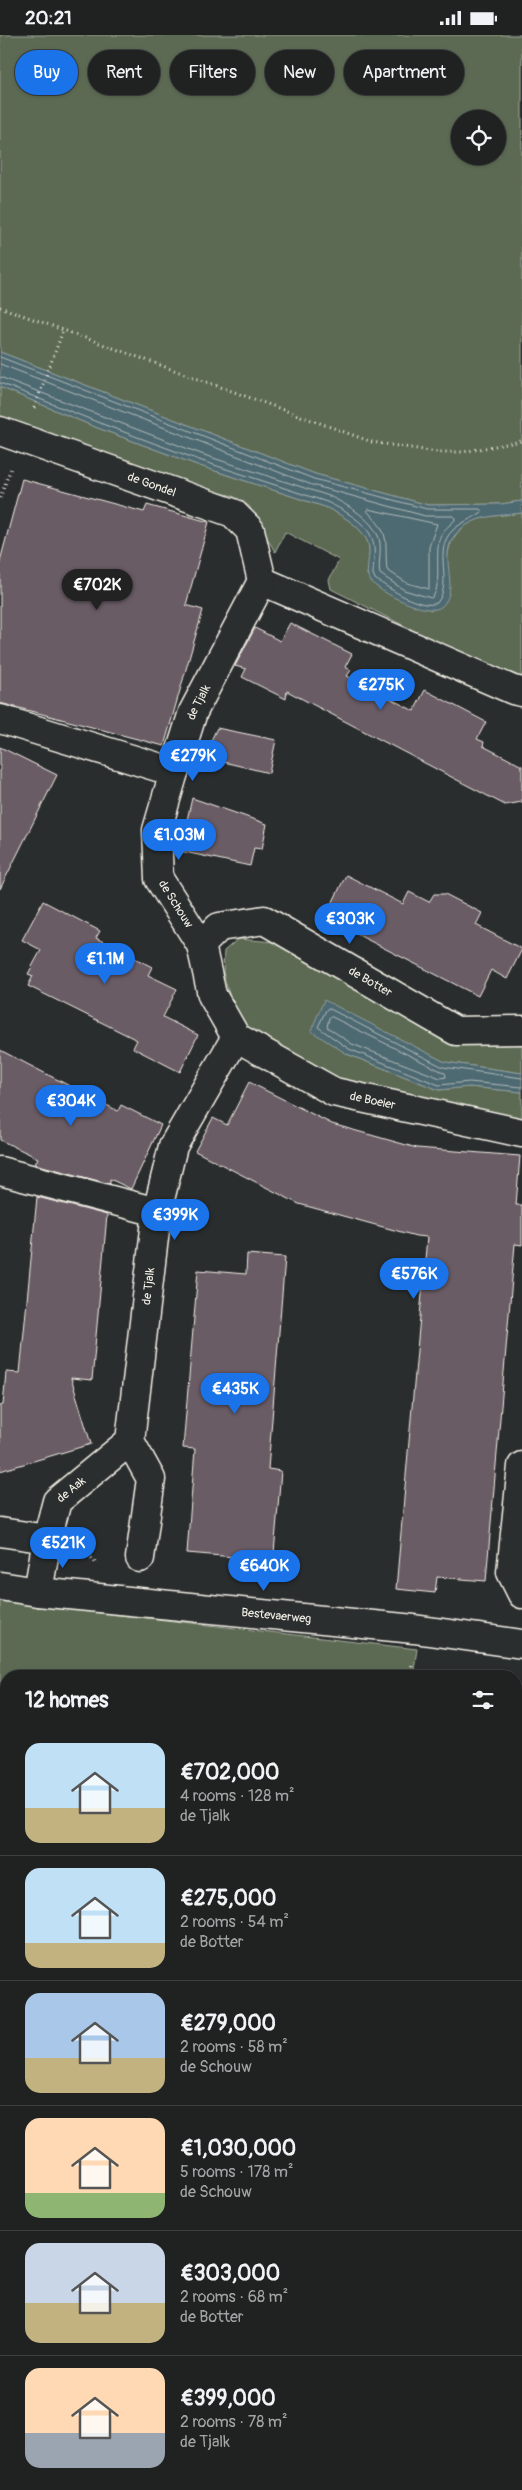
<!DOCTYPE html>
<html lang="en">
<head>
<meta charset="utf-8">
<style>
  body { margin:0; font-family:Pangolin,sans-serif; background:#282a2a; color:#f1f3f6; height:100vh; display:flex; flex-direction:column; font-size:19px; white-space:nowrap }
  * { box-sizing:border-box; margin:0 }
  p { font-size:16px; color:#a2a4a5 }
  .icon { flex:none; width:28px; height:28px; fill:none; stroke:currentColor; stroke-width:2; stroke-linecap:round; stroke-linejoin:round }
  .map { position:relative; flex:1; overflow:hidden }
  .details { position:absolute; left:0px; top:1635px; width:522px; height:820px; display:flex; flex-direction:column; background:#202222; border-radius:20px 20px 0 0; box-shadow:0 1px 4px #0004,0 0 0 1px #3d3f40 }
  .details>* { flex:none }
  .guide { position:absolute; left:15px; top:15px; width:492px; height:45px; display:flex; gap:10px }
  .tools { position:absolute; left:451px; top:75px; display:grid; gap:10px }
  .tools a { display:grid; place-items:center; width:55px; height:55px; border-radius:50%; background:#202222; box-shadow:0 1px 4px #0004,0 0 0 1px #3d3f40; font-size:25px }
  .price { position:absolute; translate:-50% -42px; padding:0 11px; border-radius:18px; background:#1a73e8; color:#fff; font-size:16px; line-height:32px; filter:drop-shadow(0 1px 2px #0008) }
  .price::after { content:''; position:absolute; left:50%; top:30px; width:15px; height:11px; margin-left:-8px; background:inherit; clip-path:polygon(0 0,100% 0,50% 100%) }
  .price.active { background:#222; color:#fff }
  ul { padding:0; list-style:none }
  li { display:flex; align-items:center; gap:15px; height:125px; padding:0 25px }
  li+li { border-top:1px solid #3d3f40 }
  li span { display:grid; place-items:center; flex:none; width:140px; height:100px; border-radius:15px; color:#555 }
  li>.icon { margin-inline-start:auto }
  span .icon { width:60px; height:60px; fill:#fffc; stroke-width:1 }
  li b { font-size:21px }
  h2 { display:flex; justify-content:space-between; align-items:center; height:60px; padding:0 25px; font-size:21px }
  .chip { padding:0 18px; border-radius:22px; background:#202222; box-shadow:0 1px 4px #0004,0 0 0 1px #3d3f40; font-size:18px; line-height:45px }
  .chip.active { background:#1a73e8; color:#fff }
  .status { display:flex; justify-content:space-between; align-items:center; height:35px; padding:0 25px; background:#202222; direction:ltr }
  .status svg { height:14px; fill:currentColor }
  .map>svg:first-child { display:block }
  .green { fill:#5c6b53; stroke:#a8ae9e; fill-rule:evenodd }
  .water { fill:#4e6972; stroke:#909fa1 }
  .lines { fill:none; stroke-linecap:round; stroke-linejoin:round }
  .shore { stroke:#b2bbb9; stroke-width:1 }
  .building { fill:#6b5b65; stroke:#f4f1e8 }
  .minor-casing { stroke:#f4f1e8; stroke-width:31 }
  .path { stroke:#f4f1e8; stroke-width:3; stroke-dasharray:1 4; stroke-linecap:butt }
  .minor { stroke:#2a2d2e; stroke-width:28 }
  .labels { text-anchor:middle; stroke-width:4.5; stroke-linejoin:round; paint-order:stroke }
  .street-label { font-size:12px; fill:#f4f1e8; stroke:#2a2d2e }
</style>
</head>
<body>
<div class="status"><b>20:21</b><svg viewBox="0 0 49 12"><path d="M0 12V9h3v3zM5 12V6h3v6zM10 12V3h3v9zM15 12V0h3v12zM26 1h20v11H26zM47 4h2v5h-2z"/></svg></div>
<div class="map">
<svg width="522" height="2455" viewBox="0 0 522 2455">
  <rect width="100%" height="100%" fill="#2a2d2e"/>
  <filter id="ink" filterUnits="userSpaceOnUse"><feTurbulence type="fractalNoise" baseFrequency=".02" numOctaves="2"/><feDisplacementMap in="SourceGraphic" scale="10" xChannelSelector="R" yChannelSelector="G"/><feConvolveMatrix kernelMatrix="1 2 1 2 8 2 1 2 1" color-interpolation-filters="sRGB"/></filter>
  <g filter="url(#ink)">
    <!-- green -->
    <g class="green">
      <path d="M0,0H522V466L501,469L428,470L315,439L0,317ZM460,84H498V121H460Z"/>
      <path d="M0,352L95,392L200,431L325,472C340,479 362,491 368,508C371,516 368,531 367,540L431,575C467,566 422,508 476,485C489,480 508,480 522,478V648L508,643L331,554L329,545L339,525L285,497L275,517L249,471L233,461L95,426L85,410L22,393L0,381Z"/>
      <polygon points="238,904 275,907 444,1001 504,1010 522,1007 522,1038 445,1027 386,998 347,1019 439,1055 469,1052 522,1057 522,1083 364,1058 256,1002 237,987 223,938 224,916"/>
      <polygon points="0,1566 417,1614 413,1641 6,1641 6,1664 0,1658"/>
    </g>
    <!-- water -->
    <g class="water">
      <path d="M0,317L315,439L428,470L501,469L522,466V478C508,480 490,480 477,485C422,507 467,549 441,572C429,582 377,557 370,545C366,540 368,533 368,527C369,521 370,513 368,508C362,491 340,479 325,472L200,431L95,392L0,352Z"/>
      <polygon points="324,965 445,1027 522,1038 522,1057 469,1052 439,1055 347,1019 311,996"/>
    </g>
    <g class="lines">
      <!-- shore -->
      <g class="shore">
        <path d="M0,322L314,444L427,474H480L482,477C472,484 461,487 452,496C432,516 454,546 437,568C420,575 389,553 375,544L373,539C373,529 376,517 373,507C369,488 343,475 327,467L202,426L97,387L0,348"/>
        <path d="M0,329L312,450L425,481H454L455,485C450,490 443,495 440,502C434,518 443,556 431,563L404,555L380,539C378,530 381,518 380,508C377,486 346,469 329,461L204,420L0,342"/>
        <path d="M368,474L437,489L429,512V554L407,548L387,535C384,506 392,501 368,477Z"/>
        <polygon points="332,982 445,1038 446,1042 440,1043 352,1009 327,992 329,983"/>
        <polyline points="522,1043 443,1032 328,973 326,975 318,992 349,1014 439,1050 469,1047 522,1052"/>
      </g>
    </g>
    <!-- building -->
    <g class="building">
      <polygon points="22,444 144,477 147,470 209,487 186,570 203,575 164,711 0,668 0,526"/>
      <polygon points="290,588 352,619 345,632 351,635 347,641 414,676 425,655 486,687 477,704 484,707 483,711 522,731 522,767 505,770 287,656 286,664 242,642 246,634 235,631 255,593 280,606"/>
      <polygon points="217,693 276,705 269,738 203,722"/>
      <polygon points="0,712 57,740 0,854"/>
      <polygon points="192,763 267,789 262,814 254,813 250,831 180,816"/>
      <polygon points="346,840 403,869 409,857 429,867 434,859 445,859 482,878 476,890 522,914 507,944 491,935 478,961 325,883"/>
      <polygon points="43,866 100,896 96,903 152,932 148,940 177,954 163,982 198,1000 180,1037 133,1013 137,1005 28,951 33,941 28,939 41,915 22,905"/>
      <polygon points="0,1015 118,1076 121,1070 161,1090 131,1154 110,1144 110,1149 35,1129 38,1123 0,1105"/>
      <polygon points="249,1047 332,1089 417,1113 520,1121 516,1170 522,1170 522,1210 515,1209 486,1546 437,1542 435,1558 396,1554 427,1202 416,1201 299,1169 195,1116 213,1083 227,1090"/>
      <polygon points="37,1162 107,1180 92,1345 71,1343 91,1409 0,1436 0,1371 3,1370 6,1337 20,1338"/>
      <polygon points="247,1219 285,1222 268,1434 281,1436 272,1542 233,1539 234,1522 187,1518 195,1414 183,1413 198,1235 246,1239"/>
    </g>
    <g class="lines">
      <!-- minor casing -->
      <g class="minor-casing">
        <g id="minor">
          <path id="s1" d="M0,396L233,478L250,495L262,546"/>
          <polyline points="262,546 513,655 522,657"/>
          <path id="s2" d="M0,684L174,737L193,677L262,546"/>
          <path id="s3" d="M201,910L219,892L264,885L456,996L522,995"/>
          <path id="s4" d="M236,1002L334,1057L522,1098"/>
          <polyline points="0,1136 157,1177"/>
          <polyline points="522,1431 511,1537 522,1559"/>
          <path id="s5" d="M0,1497L47,1504L57,1466L130,1406"/>
          <path id="s6" d="M140,1523L151,1444L130,1406L157,1177L173,1111L236,1002L212,960L201,910L159,844L157,795L174,737"/>
          <path id="s7" d="M0,1551L38,1557L414,1594L522,1609"/>
          <polyline points="38,1557 47,1504"/>
          <polyline points="0,2062 6,2058"/>
          <polyline points="516,2193 522,2193"/>
          <polyline points="0,2212 6,2221"/>
          <polyline points="0,2385 6,2396"/>
          <polyline points="37,2449 40,2455"/>
        </g>
      </g>
      <!-- path -->
      <g class="path">
        <polyline points="0,272 372,407 437,417 463,417 522,406"/>
        <polyline points="34,373 63,296"/>
        <polyline points="0,463 11,433"/>
        <polyline points="79,1507 97,1530"/>
        <polyline points="411,1641 412,1627"/>
        <polyline points="0,1687 6,1693"/>
        <polyline points="516,2018 522,1948"/>
        <polyline points="516,2109 518,2161"/>
        <polyline points="516,2351 522,2349"/>
        <polyline points="294,2455 297,2449"/>
      </g>
      <!-- minor -->
      <use href="#minor" class="minor"/>
    </g>
  </g>
  <g class="labels">
    <!-- street labels -->
    <g class="street-label">
      <text dy="4" stroke="none"><textPath href="#s1" startOffset="161">de Gondel</textPath></text>
      <text dy="4" stroke="none"><textPath href="#s2" startOffset="256">de Tjalk</textPath></text>
      <text transform="translate(176 869) rotate(58)" y="4">de Schouw</text>
      <text dy="4" stroke="none"><textPath href="#s3" startOffset="194">de Botter</textPath></text>
      <text dy="4" stroke="none"><textPath href="#s4" startOffset="152">de Boeier</textPath></text>
      <text dy="4" stroke="none"><textPath href="#s6" startOffset="279">de Tjalk</textPath></text>
      <text dy="4" stroke="none"><textPath href="#s5" startOffset="105">de Aak</textPath></text>
      <text dy="4" stroke="none"><textPath href="#s7" startOffset="278">Bestevaerweg</textPath></text>
    </g>
  </g>
</svg>
<div class="tools">
<a><svg class="icon" aria-label="locate" viewBox="0 0 24 24"><circle cx="12" cy="12" r="6"/><path d="M12 2v4M12 18v4M2 12h4M18 12h4"/></svg></a>
</div>
<b class="price active" style="left:97px;top:576px">€702K</b>
<b class="price" style="left:381px;top:676px">€275K</b>
<b class="price" style="left:193px;top:747px">€279K</b>
<b class="price" style="left:179px;top:826px">€1.03M</b>
<b class="price" style="left:350px;top:910px">€303K</b>
<b class="price" style="left:105px;top:950px">€1.1M</b>
<b class="price" style="left:71px;top:1092px">€304K</b>
<b class="price" style="left:175px;top:1206px">€399K</b>
<b class="price" style="left:414px;top:1265px">€576K</b>
<b class="price" style="left:235px;top:1380px">€435K</b>
<b class="price" style="left:63px;top:1534px">€521K</b>
<b class="price" style="left:264px;top:1557px">€640K</b>
<div class="guide">
<a class="chip active">Buy</a>
<a class="chip">Rent</a>
<a class="chip">Filters</a>
<a class="chip">New</a>
<a class="chip">Apartment</a>
</div>
<section class="details">
<h2>12 homes<svg class="icon" aria-label="filters" viewBox="0 0 24 24"><path d="M4 7h16M4 17h16"/><circle cx="9" cy="7" r="2"/><circle cx="15" cy="17" r="2"/></svg></h2>
<ul>
<li><span style="background:linear-gradient(#bfe0f5 65%,#c2b280 0)"><svg class="icon" aria-label="home" viewBox="0 0 24 24"><path d="M3 11l9-7 9 7M6 9v11h12V9"/></svg></span><div><b>€702,000</b><p>4 rooms · 128 m²</p><p>de Tjalk</p></div></li>
<li><span style="background:linear-gradient(#bfe0f5 75%,#c2b280 0)"><svg class="icon" aria-label="home" viewBox="0 0 24 24"><path d="M3 11l9-7 9 7M6 9v11h12V9"/></svg></span><div><b>€275,000</b><p>2 rooms · 54 m²</p><p>de Botter</p></div></li>
<li><span style="background:linear-gradient(#a9c7e8 65%,#c2b280 0)"><svg class="icon" aria-label="home" viewBox="0 0 24 24"><path d="M3 11l9-7 9 7M6 9v11h12V9"/></svg></span><div><b>€279,000</b><p>2 rooms · 58 m²</p><p>de Schouw</p></div></li>
<li><span style="background:linear-gradient(#ffd9b3 75%,#8fb573 0)"><svg class="icon" aria-label="home" viewBox="0 0 24 24"><path d="M3 11l9-7 9 7M6 9v11h12V9"/></svg></span><div><b>€1,030,000</b><p>5 rooms · 178 m²</p><p>de Schouw</p></div></li>
<li><span style="background:linear-gradient(#c9d6e8 60%,#c2b280 0)"><svg class="icon" aria-label="home" viewBox="0 0 24 24"><path d="M3 11l9-7 9 7M6 9v11h12V9"/></svg></span><div><b>€303,000</b><p>2 rooms · 68 m²</p><p>de Botter</p></div></li>
<li><span style="background:linear-gradient(#ffd9b3 65%,#9aa5b1 0)"><svg class="icon" aria-label="home" viewBox="0 0 24 24"><path d="M3 11l9-7 9 7M6 9v11h12V9"/></svg></span><div><b>€399,000</b><p>2 rooms · 78 m²</p><p>de Tjalk</p></div></li>
</ul>
</section>
</div>
</body>
</html>
